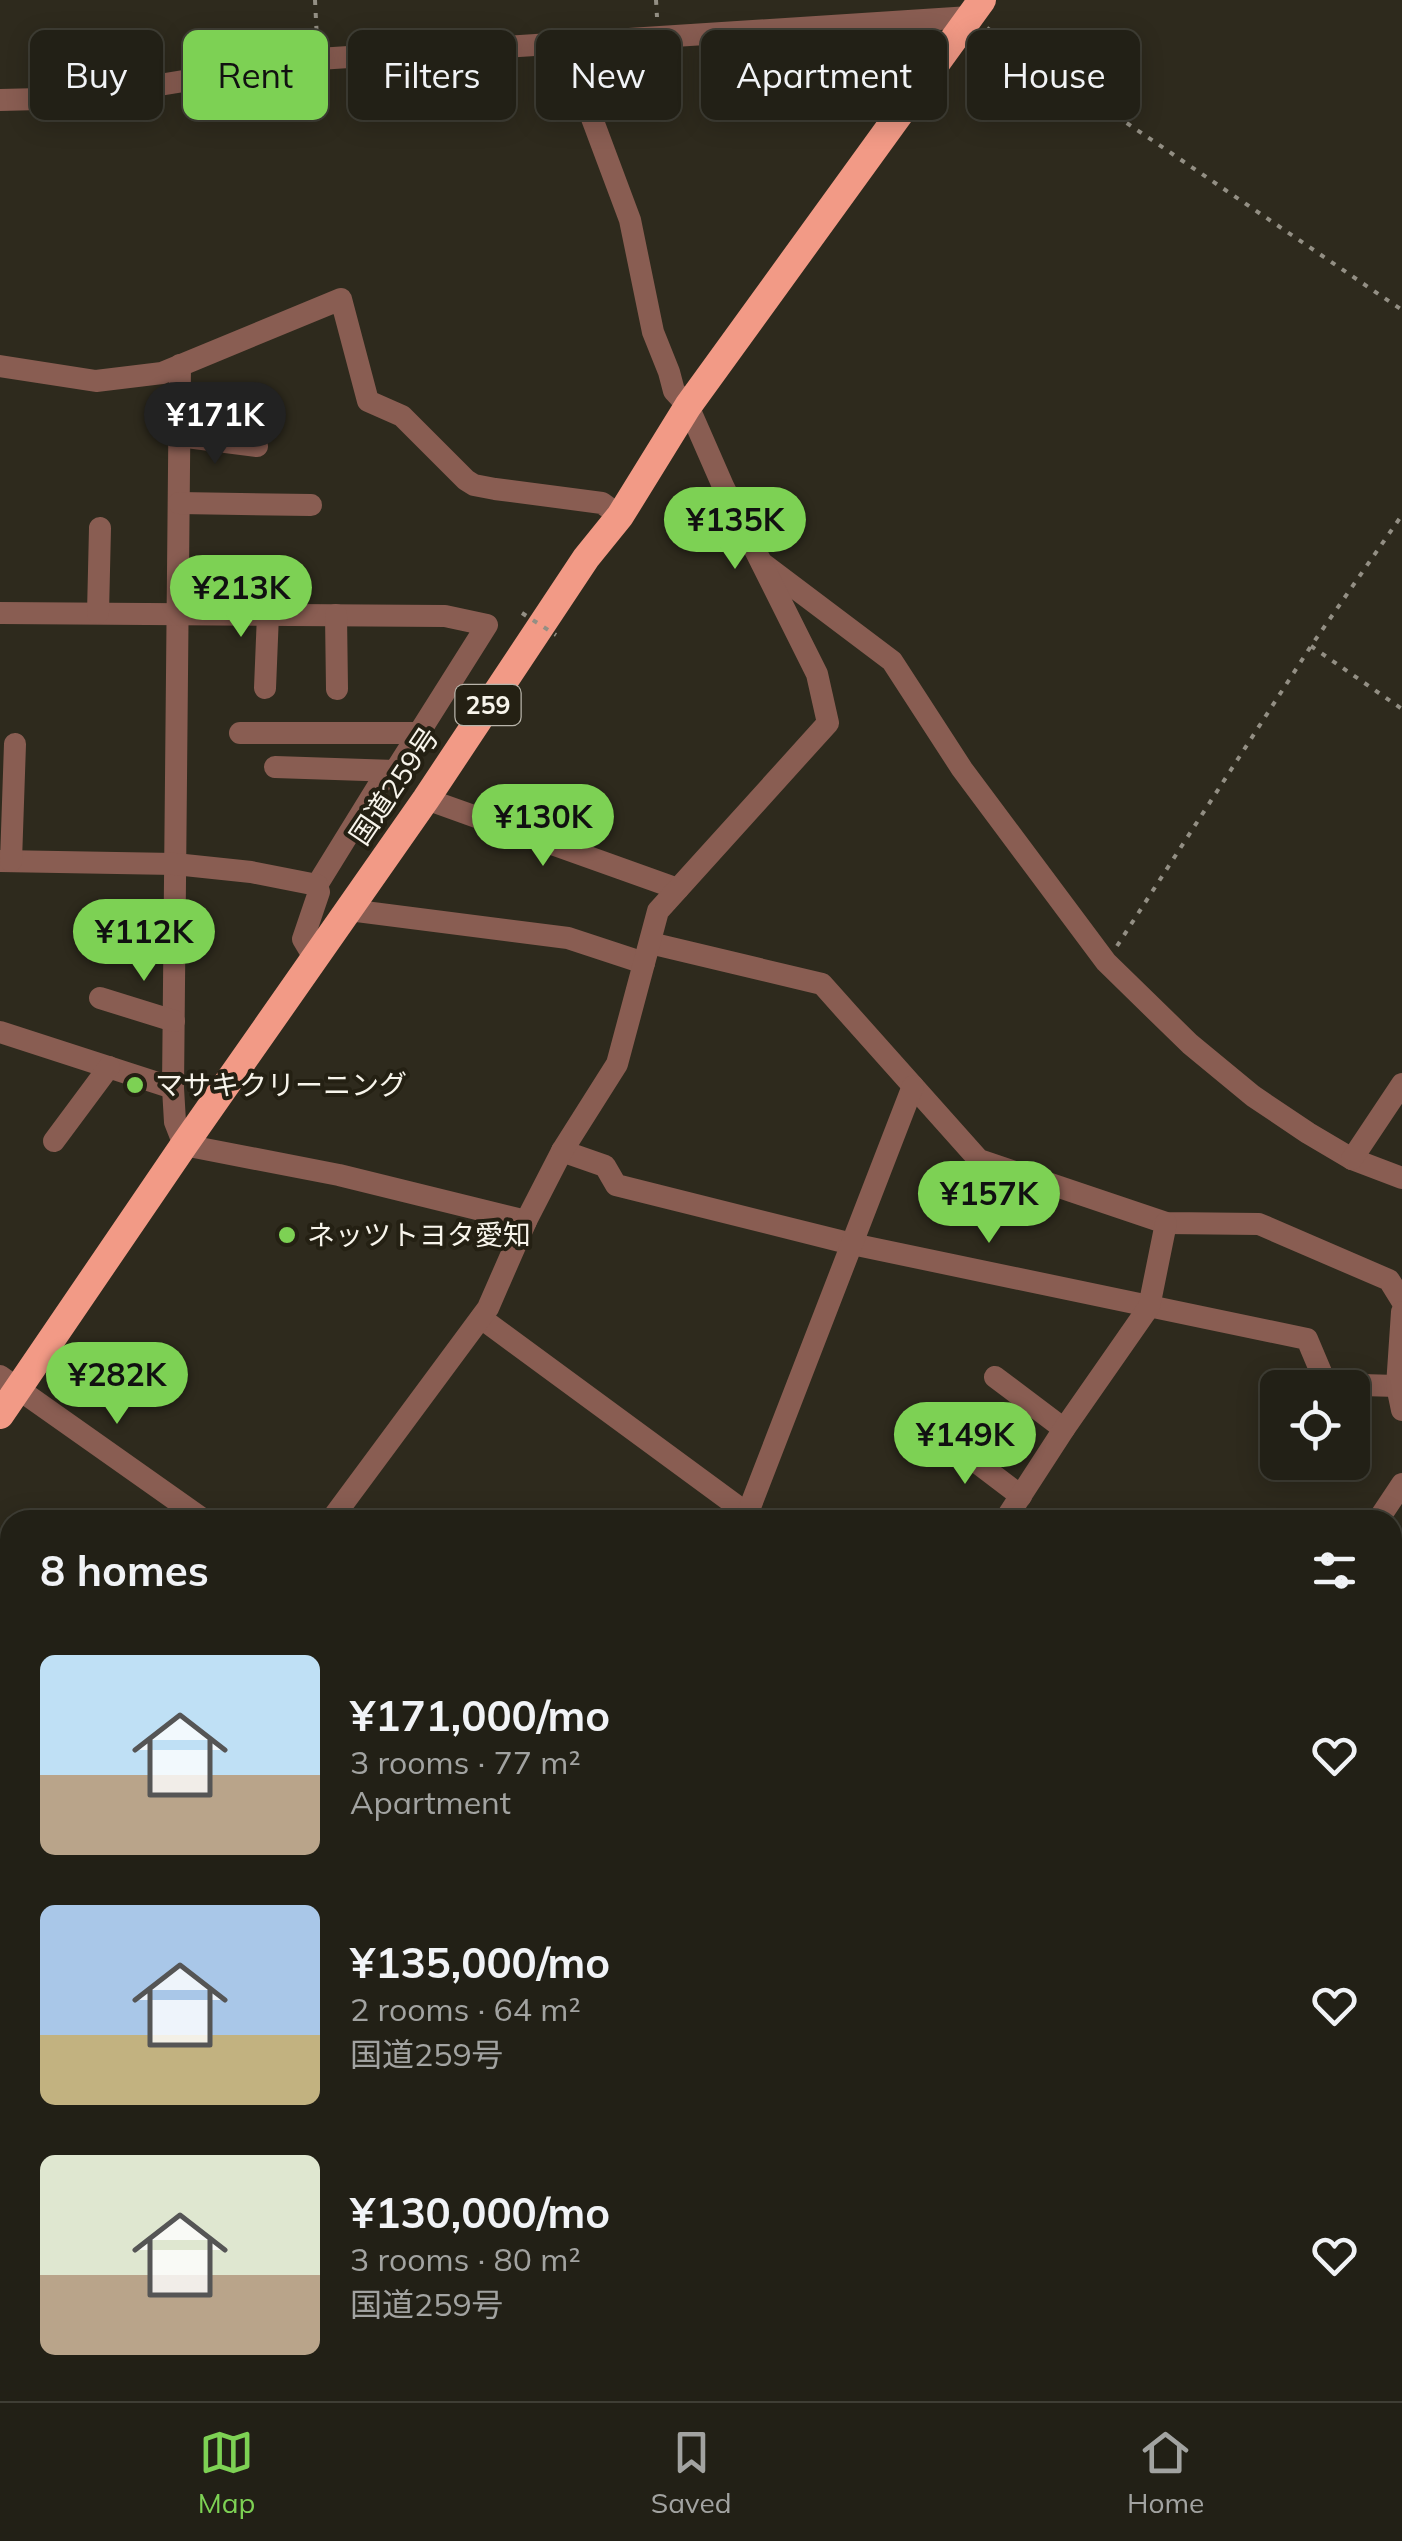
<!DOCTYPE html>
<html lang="en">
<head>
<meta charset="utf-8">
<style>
  body { margin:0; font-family:Mulish,"Noto Sans JP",sans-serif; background:#2a281f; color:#f1f3f6; height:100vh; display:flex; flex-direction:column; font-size:38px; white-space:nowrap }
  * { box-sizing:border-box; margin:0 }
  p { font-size:32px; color:#a2a3a1 }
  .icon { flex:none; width:55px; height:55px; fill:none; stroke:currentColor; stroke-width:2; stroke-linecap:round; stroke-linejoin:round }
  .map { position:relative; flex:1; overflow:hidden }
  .panel { position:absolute; left:0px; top:1510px; width:1402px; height:892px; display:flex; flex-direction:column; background:#222016; border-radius:30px 30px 0 0; box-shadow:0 5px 25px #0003,0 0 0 2px #3f3e35 }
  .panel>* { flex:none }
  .banner { position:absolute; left:30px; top:30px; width:1342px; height:90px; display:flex; gap:20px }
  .fabs { position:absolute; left:1260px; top:1370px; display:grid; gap:20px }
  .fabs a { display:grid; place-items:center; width:110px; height:110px; border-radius:15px; background:#222016; box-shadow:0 5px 25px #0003,0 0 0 2px #3f3e35; font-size:50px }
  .price { position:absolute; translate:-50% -85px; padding:0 22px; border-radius:35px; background:#7dd154; color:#111; font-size:32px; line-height:65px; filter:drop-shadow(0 2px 5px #0008) }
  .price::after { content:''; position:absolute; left:50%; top:60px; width:30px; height:22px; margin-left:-15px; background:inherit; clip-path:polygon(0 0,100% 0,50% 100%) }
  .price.active { background:#222; color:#fff }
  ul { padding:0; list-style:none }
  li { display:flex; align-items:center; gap:30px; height:250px; padding:0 40px }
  li span { display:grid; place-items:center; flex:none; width:280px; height:200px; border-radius:15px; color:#555 }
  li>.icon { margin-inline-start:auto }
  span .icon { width:120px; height:120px; fill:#fffc; stroke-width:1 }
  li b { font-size:42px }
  h2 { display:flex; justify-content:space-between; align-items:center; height:120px; padding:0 40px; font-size:42px }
  .pill { padding:0 35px; border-radius:15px; background:#222016; box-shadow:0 5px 25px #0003,0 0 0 2px #3f3e35; font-size:35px; line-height:90px }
  .pill.active { background:#7dd154; color:#111 }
  .dock { display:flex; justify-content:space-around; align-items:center; height:140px; border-top:2px solid #3f3e35; background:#222016; font-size:28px; color:#a2a3a1 }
  .dock a { display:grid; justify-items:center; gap:5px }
  .dock .active { color:#7dd154 }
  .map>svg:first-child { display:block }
  .green { fill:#314b33 }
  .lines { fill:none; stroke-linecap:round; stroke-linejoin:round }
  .river { stroke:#071e22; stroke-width:35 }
  .path { stroke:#938f84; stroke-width:4; stroke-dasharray:5 8; stroke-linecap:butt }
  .minor { stroke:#895d52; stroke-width:22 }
  .tertiary { stroke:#895d52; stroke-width:25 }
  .trunk { stroke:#f29a86; stroke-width:28 }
  .path-bridge { stroke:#938f84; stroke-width:4; stroke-dasharray:5 8; stroke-linecap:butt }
  .poi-dot { fill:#7dd154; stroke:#242013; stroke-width:4 }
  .labels { text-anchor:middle; stroke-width:8; stroke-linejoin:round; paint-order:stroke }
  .shield { fill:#242013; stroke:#b8b4aa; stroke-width:2.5 }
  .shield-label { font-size:25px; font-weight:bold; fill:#f7f4eb }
  .street-label { font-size:28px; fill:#f7f4eb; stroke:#242013 }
  .poi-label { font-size:28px; fill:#f7f4eb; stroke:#242013; text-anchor:start }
</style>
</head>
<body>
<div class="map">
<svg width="1402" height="2401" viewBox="0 0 1402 2401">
  <rect width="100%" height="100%" fill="#2e2a1d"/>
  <!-- green -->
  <polygon class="green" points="197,2393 490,2393 490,2401 198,2401"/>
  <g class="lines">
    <!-- river -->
    <g class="river">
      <polyline points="1392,2230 1402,2227"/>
      <polyline points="964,2401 980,2392"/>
    </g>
    <!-- path -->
    <g class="path">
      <polyline points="315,0 317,40"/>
      <polyline points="656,0 657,17"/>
      <polyline points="987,28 1402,310"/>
      <polyline points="1311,646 1402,709"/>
      <polyline points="1117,946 1311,646 1402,515"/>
    </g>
    <!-- minor -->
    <g class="minor">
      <polyline points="0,100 80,98 318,59 970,17"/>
      <polyline points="180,365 173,1088 175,1122 184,1145 339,1175 526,1221"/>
      <polyline points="0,366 96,381 162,373 341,299 368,401 402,416 466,480 474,485 495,489 602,503 620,516"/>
      <polyline points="179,436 257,446"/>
      <polyline points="179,503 311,505"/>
      <polyline points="762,563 892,661 962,769 1106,962 1190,1044 1253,1096 1308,1133 1352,1159 1402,1178"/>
      <polyline points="0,613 445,616 487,625 395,771 380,783 317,885"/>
      <polyline points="98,613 100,528"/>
      <polyline points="336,615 337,689"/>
      <polyline points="265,688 268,614"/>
      <polyline points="240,733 419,733"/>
      <polyline points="275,767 395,771"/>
      <polyline points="426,799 678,889"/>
      <polyline points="0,861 175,864 251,872 317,885 319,892 303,939 315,959"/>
      <polyline points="11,861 15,744"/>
      <polyline points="349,910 568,938 644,963"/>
      <polyline points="650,943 822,984 979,1160 1166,1223 1259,1224 1389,1280 1402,1301"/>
      <polyline points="100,998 174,1021"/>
      <polyline points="0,1032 173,1088"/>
      <polyline points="54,1141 109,1067"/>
      <polyline points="562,1151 605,1166 616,1185 852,1244 1307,1339 1326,1384 1397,1386"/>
      <polyline points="1352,1159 1402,1084"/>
      <polyline points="1402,1312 1397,1386 1402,1410"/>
      <polyline points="481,1318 756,1520"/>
      <polyline points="0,1376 204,1520"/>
      <polyline points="995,1377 1064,1429"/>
      <polyline points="942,1436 1021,1496"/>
      <polyline points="331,1520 488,1308 526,1221 562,1151 617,1064 658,911 828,723 817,674 723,486 688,406 674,391 669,372 653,332 630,220 584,97 581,41"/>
      <polyline points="745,1520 913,1086"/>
      <polyline points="1005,1520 1064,1429 1149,1307 1166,1223"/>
      <polyline points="1378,1520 1402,1484"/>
      <polyline points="1392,1720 1402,1756"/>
      <polyline points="0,1766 10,1769"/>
      <polyline points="1392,1982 1402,1975"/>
      <polyline points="1392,2099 1402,2109"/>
      <polyline points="0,2151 10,2132"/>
      <polyline points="1130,2392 1140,2401"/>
      <polyline points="494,2401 504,2392"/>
      <polyline points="757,2401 775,2392"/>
    </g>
    <!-- tertiary -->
    <g class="tertiary">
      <polyline points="1392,2268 1402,2266"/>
      <polyline points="1040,2401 1057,2392"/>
    </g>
    <!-- trunk -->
    <polyline class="trunk" points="0,1415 184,1145 426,799 586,558 620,516 688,406 982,0"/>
    <!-- path-bridge -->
    <polyline class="path-bridge" points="522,613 556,635"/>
  </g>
  <!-- markers -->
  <g class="poi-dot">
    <circle cx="135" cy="1085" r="10"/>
    <circle cx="287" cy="1235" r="10"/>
  </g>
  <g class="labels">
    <!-- shield labels -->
    <rect class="shield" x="455.5" y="685" width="65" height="40" rx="8"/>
    <g class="shield-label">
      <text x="488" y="714">259</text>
    </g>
    <!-- street labels -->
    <g class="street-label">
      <text transform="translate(394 786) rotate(-56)" y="10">国道259号</text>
    </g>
    <!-- poi labels -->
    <g class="poi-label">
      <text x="155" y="1095">マサキクリーニング</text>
      <text x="307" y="1245">ネッツトヨタ愛知</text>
    </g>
  </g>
</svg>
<div class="fabs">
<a><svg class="icon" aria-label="locate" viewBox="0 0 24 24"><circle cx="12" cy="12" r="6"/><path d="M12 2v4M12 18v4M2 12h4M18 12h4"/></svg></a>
</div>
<b class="price active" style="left:215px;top:467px">¥171K</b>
<b class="price" style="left:735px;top:572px">¥135K</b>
<b class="price" style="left:241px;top:640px">¥213K</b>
<b class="price" style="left:543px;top:869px">¥130K</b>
<b class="price" style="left:144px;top:984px">¥112K</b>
<b class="price" style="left:989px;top:1246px">¥157K</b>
<b class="price" style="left:117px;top:1427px">¥282K</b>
<b class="price" style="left:965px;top:1487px">¥149K</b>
<div class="banner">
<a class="pill">Buy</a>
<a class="pill active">Rent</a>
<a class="pill">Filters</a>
<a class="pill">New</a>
<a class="pill">Apartment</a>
<a class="pill">House</a>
</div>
<section class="panel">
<h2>8 homes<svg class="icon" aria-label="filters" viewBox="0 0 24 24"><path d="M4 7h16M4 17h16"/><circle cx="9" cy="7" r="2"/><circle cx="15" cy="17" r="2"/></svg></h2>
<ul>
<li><span style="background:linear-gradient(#bfe0f5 60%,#b9a48a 0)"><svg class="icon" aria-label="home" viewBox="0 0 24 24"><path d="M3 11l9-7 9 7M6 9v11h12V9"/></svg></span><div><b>¥171,000/mo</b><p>3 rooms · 77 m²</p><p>Apartment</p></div><svg class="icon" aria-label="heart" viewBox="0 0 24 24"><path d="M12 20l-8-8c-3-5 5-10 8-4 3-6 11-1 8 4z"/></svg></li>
<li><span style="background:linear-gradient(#a9c7e8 65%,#c2b280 0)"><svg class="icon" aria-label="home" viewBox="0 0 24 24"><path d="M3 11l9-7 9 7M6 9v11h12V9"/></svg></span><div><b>¥135,000/mo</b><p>2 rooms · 64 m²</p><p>国道259号</p></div><svg class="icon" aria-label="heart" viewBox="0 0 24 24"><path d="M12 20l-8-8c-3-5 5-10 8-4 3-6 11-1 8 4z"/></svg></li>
<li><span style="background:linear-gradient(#dfe7d0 60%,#b9a48a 0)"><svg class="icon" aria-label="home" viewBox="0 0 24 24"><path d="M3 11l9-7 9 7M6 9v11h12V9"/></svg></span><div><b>¥130,000/mo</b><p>3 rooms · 80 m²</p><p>国道259号</p></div><svg class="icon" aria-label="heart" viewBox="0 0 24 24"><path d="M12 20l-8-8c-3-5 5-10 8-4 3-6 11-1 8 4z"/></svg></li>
</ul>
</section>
</div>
<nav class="dock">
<a class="active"><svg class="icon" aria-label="map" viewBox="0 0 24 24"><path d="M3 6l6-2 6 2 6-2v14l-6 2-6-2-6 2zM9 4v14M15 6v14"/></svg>Map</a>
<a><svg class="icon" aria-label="saved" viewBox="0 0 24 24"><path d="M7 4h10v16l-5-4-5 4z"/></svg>Saved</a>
<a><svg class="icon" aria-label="home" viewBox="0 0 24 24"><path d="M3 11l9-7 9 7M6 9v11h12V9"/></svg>Home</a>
</nav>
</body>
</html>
